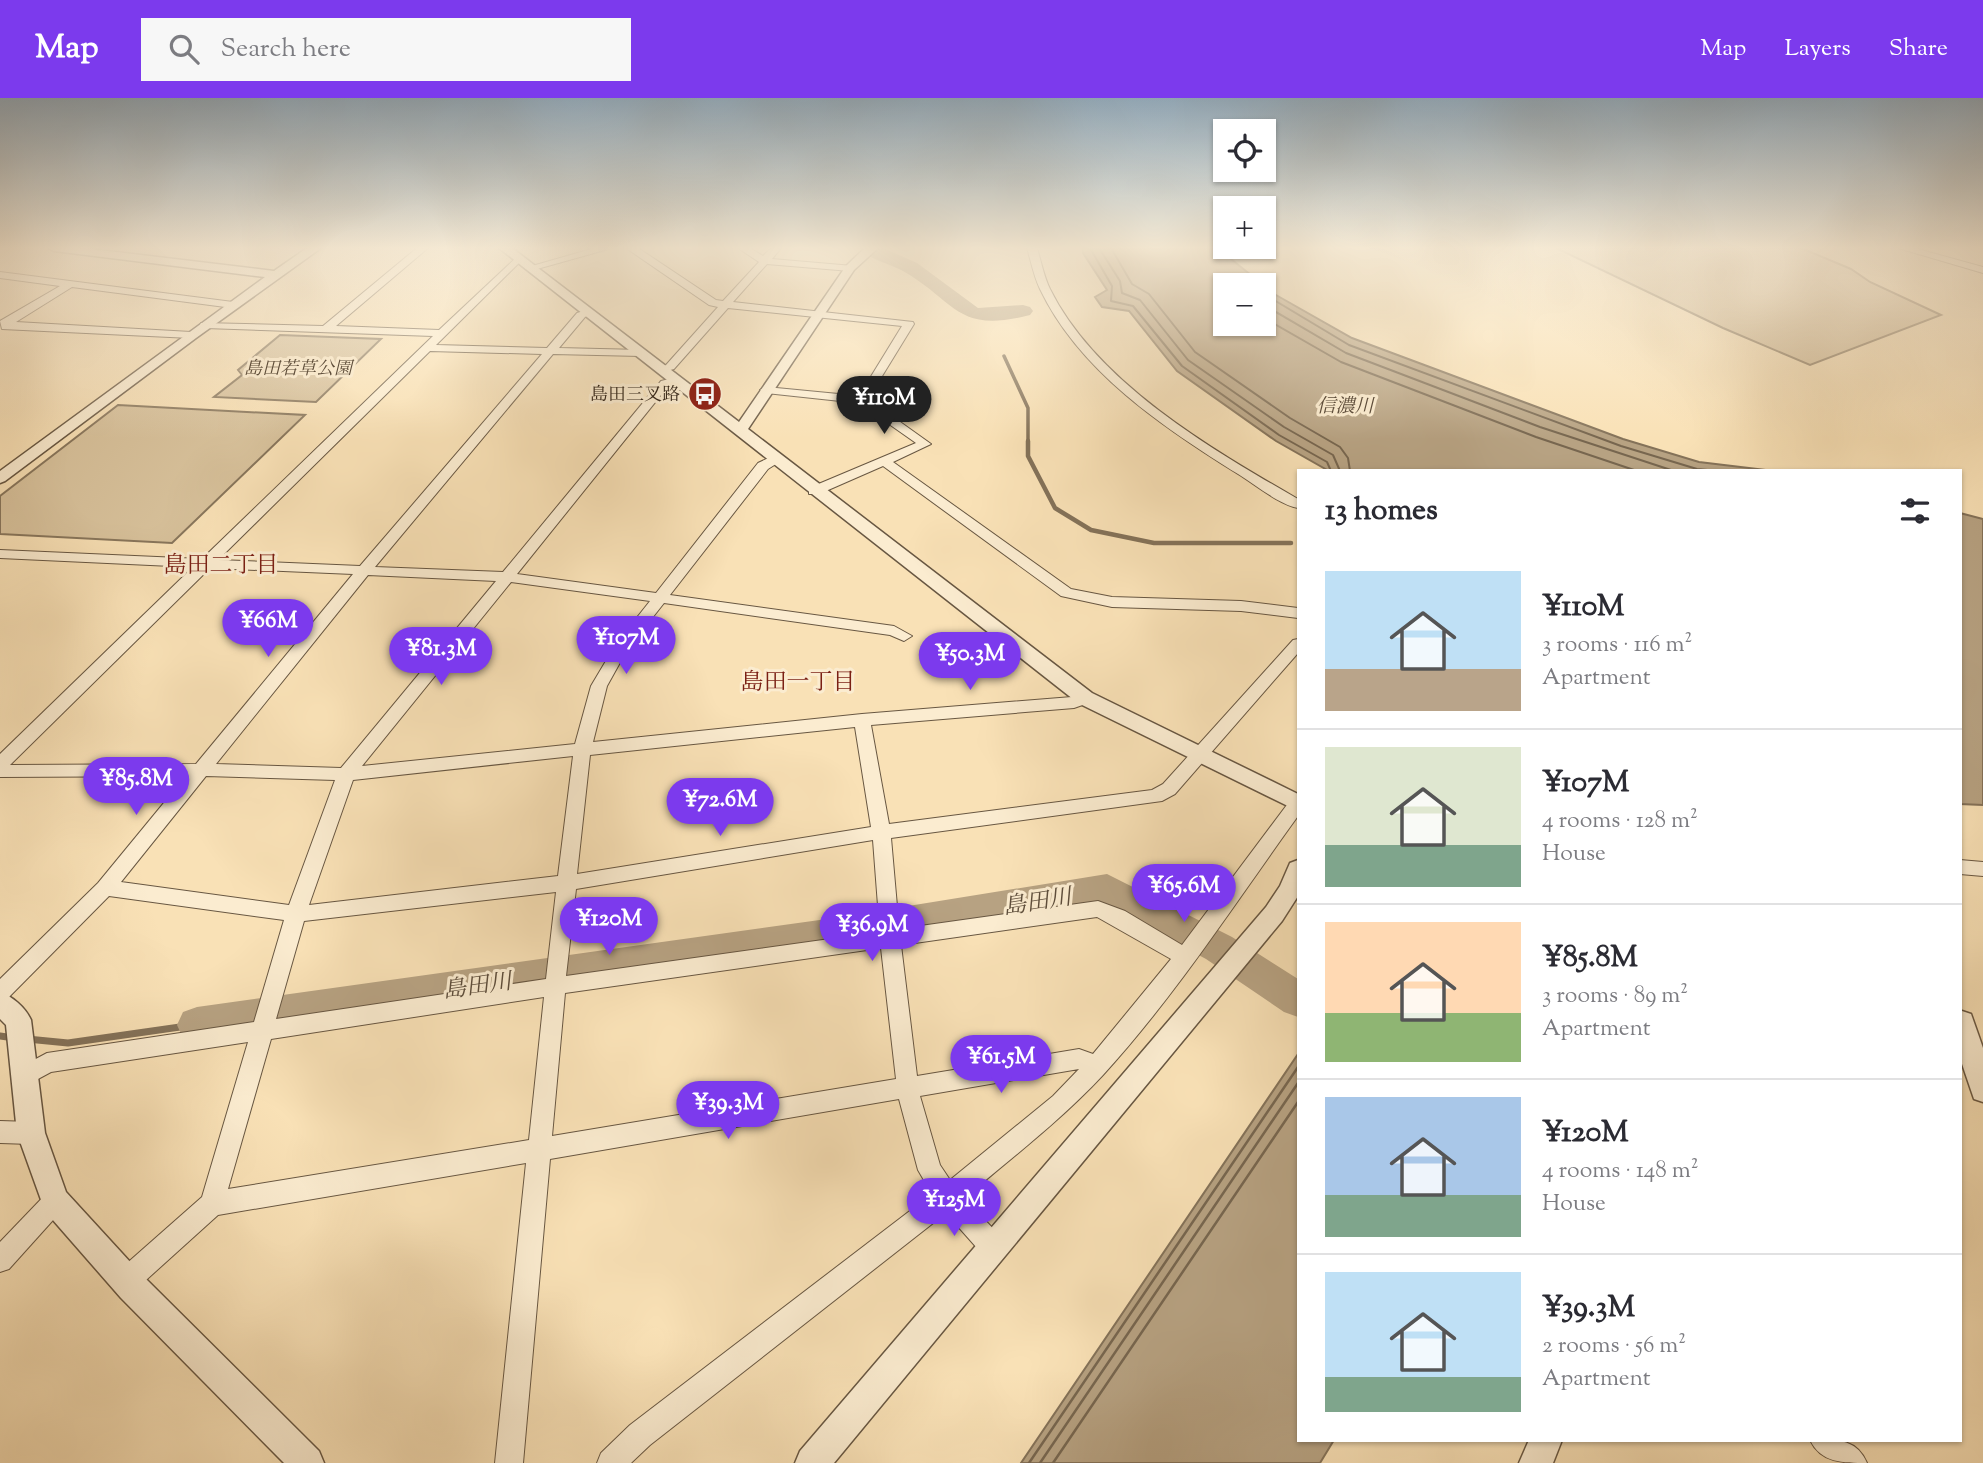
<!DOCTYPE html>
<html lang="en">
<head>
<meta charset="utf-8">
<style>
  body { margin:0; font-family:"Sorts Mill Goudy","Noto Serif JP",serif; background:#f7f7f7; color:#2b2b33; height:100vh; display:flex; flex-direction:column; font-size:26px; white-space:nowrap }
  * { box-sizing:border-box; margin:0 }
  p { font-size:23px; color:#7c7c81 }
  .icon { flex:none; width:38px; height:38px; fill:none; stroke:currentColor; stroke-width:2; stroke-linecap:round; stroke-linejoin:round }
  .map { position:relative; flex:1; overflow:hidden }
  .drawer { position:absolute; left:1297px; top:371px; width:665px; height:973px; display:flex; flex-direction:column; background:#fff; border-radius:0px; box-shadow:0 2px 5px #0004 }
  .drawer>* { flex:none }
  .controls { position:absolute; left:1213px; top:21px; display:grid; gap:14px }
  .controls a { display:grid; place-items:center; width:63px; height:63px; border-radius:0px; background:#fff; box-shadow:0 2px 5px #0004; font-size:35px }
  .price { position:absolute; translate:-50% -60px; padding:0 16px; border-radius:24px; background:#7c3aed; color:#fff; font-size:23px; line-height:46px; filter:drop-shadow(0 2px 4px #0008) }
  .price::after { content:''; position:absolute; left:50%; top:42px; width:21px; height:16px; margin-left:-10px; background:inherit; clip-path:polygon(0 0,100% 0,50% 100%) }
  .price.selected { background:#222; color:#fff }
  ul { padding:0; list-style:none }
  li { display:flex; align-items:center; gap:21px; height:175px; padding:0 28px }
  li+li { border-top:2px solid #e1e1e2 }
  li span { display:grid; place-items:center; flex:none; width:196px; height:140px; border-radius:0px; color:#555 }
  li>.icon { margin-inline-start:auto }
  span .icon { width:84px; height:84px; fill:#fffc; stroke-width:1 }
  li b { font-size:30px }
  h2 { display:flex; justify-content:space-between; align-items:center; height:84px; padding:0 28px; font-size:30px }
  header { display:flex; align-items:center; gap:42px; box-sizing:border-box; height:98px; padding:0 35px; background:#7c3aed; color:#fff }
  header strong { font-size:33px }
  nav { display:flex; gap:38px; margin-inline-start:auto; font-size:24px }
  .search { width:490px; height:63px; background:#f7f7f7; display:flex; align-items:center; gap:18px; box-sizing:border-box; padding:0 24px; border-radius:0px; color:#7c7c81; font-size:26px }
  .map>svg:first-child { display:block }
  .green { fill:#d8c29c; stroke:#88765c; stroke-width:2 }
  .water { fill:#b7a282; stroke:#847259; stroke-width:2; fill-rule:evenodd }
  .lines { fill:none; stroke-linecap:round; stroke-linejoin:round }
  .shore-far1 { stroke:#77664f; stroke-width:2 }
  .shore { stroke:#77664f; stroke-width:2.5 }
  .stream-far3 { stroke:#847259; stroke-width:3.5 }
  .stream-far2 { stroke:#847259; stroke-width:4.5 }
  .stream-far1 { stroke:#847259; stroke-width:5 }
  .stream { stroke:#847259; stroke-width:7 }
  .river { fill:#b7a282; fill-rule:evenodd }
  .minor-casing { stroke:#685742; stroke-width:2 }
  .tertiary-casing { stroke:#685742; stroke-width:3 }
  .minor { fill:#fbecd0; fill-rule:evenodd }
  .tertiary { fill:#fbecd0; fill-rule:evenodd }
  .labels { text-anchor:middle; stroke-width:6; stroke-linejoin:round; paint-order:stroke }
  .far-park-label { font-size:18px; font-style:italic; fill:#5f4f3c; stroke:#fbecd0 }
  .far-poi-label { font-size:18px; fill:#37291c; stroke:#fbecd0; text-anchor:end }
  .far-water-label { font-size:19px; font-style:italic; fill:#5d4d3b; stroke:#fbecd0 }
  .neighbourhood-label { font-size:23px; fill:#7a1f14; stroke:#fbecd0 }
  .water-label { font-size:23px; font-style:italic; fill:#5d4d3b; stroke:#fbecd0 }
</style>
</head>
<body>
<header>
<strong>Map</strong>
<div class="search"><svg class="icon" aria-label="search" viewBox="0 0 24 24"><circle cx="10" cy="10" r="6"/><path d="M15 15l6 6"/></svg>Search here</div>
<nav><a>Map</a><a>Layers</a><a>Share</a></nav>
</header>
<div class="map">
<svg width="1983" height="1365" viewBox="0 0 1983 1365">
  <rect width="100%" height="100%" fill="#f9e1b6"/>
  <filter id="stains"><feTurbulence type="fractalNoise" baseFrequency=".00286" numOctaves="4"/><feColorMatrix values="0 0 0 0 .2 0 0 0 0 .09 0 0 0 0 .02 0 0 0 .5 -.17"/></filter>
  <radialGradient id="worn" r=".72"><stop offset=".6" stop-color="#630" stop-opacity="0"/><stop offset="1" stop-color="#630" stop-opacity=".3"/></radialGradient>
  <!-- green -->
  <g class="green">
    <polygon points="1556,150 1801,150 1851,171 1870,184 1941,217 1810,267 1723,230"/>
    <polygon points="280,237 381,241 316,304 214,299 242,277 238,272"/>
    <polygon points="118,307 305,317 172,445 0,436 0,398"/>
  </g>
  <!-- water -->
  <g class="water">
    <path d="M1083,150H1217L1276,197L1352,240L1623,341L1699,364L1774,373H1329L1276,343L1177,273L1129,213L1102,209L1095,199L1107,192L1083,155ZM1225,187H1264V226H1225Z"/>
    <polygon points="1960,415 1983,421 1983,707 1960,706"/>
    <polygon points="1298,956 1298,1342 1334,1342 1320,1365 1021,1365"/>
  </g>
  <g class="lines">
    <!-- shore-far1 -->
    <g class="shore-far1">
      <polyline points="1090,150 1112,188 1111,203 1133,208 1182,268 1279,337 1327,364 1331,373"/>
      <polyline points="1099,150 1120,183 1122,195 1140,202 1188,262 1284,329 1333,357 1340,373"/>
      <polyline points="1111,150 1132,186 1149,196 1195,254 1290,320 1340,349 1348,360 1350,373"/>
      <polyline points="1264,196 1349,247 1621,348 1697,371 1718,373"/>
      <polyline points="1264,207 1346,255 1540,329 1674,373"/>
      <polyline points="1264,220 1341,264 1536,339 1637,373"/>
    </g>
    <!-- shore -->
    <g class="shore">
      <polyline points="1029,1365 1298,969"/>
      <polyline points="1040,1365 1298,985"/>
      <polyline points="1053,1365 1298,1004"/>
    </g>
    <!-- stream-far3 -->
    <polyline class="stream-far3" points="1004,258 1028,310 1028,344"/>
    <!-- stream-far2 -->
    <polyline class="stream-far2" points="1028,343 1028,358 1055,410 1091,432 1154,445 1291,445"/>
    <!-- stream-far1 -->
    <polyline class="stream-far1" points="175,930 197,927"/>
    <!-- stream -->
    <g class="stream">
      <polyline points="0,938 14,940"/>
      <polyline points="27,941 68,945 187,928"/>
    </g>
    <!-- river -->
    <g class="river">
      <path d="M859,150H883L917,165L978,210L1023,207L1030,209L1033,213L1030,217C956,236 957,204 903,173C889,165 869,162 859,150Z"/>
      <polygon points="1107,776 1232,839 1298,881 1298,919 1284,914 1206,861 1103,806 834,852 197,945 183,940 177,927 183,914 197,909 834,820"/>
    </g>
    <!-- minor casing -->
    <g class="minor-casing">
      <g id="minor">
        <path d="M417,150H428L336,228L439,232L518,158L521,159V163L436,247L547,250L577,215L587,212L592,215L585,219L559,250L641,252L647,255L641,258L553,256L375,469L503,474L661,283L677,279V283L669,287L517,476L656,495L758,365L775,357L779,358V364L768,371L670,497L894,528L912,538L904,543L890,537L664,505L627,552L607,588L593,644L862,616L1072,599L1085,594L1091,596L1093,600L1091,604L1074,610L871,627L889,726L1152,692L1163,686L1293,542L1298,541V555L1175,696L1162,703L891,740L899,831L1098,803L1125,813L1182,847L1292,700L1298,699V718C1235,805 1176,897 1103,977C1061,1022 1012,1060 964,1100L1003,1141L1006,1150L1003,1159L994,1162L985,1159L946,1115L650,1347L631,1365H597L601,1355L630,1327L932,1096L918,1072L899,1001L550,1061L523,1365H495L526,1065L218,1117L135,1192L126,1196L117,1192L113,1183L117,1174L202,1099L248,944L51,974L25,988L17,985L14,978L17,971L47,955L254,924L284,822L109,798L7,901L0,904V881L98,785L186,678L0,679V656L193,469L0,460V452L202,461L433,238L205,230L200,227L201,225L323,228ZM430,253L542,256L360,468L218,462ZM210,470L353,476L196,666L10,667ZM368,477L496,483L341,670L216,666ZM511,484L650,503L616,546L591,588L575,646L362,668ZM855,629L871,729L577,776L590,657ZM573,658L558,778L309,807L353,682ZM206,678L335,682L289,807L121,784ZM873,742L880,834L566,878L576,791ZM556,794L546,881L276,921L304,823ZM1097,819L1171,861L1093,956L1079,951L917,978L901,847ZM881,850L896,981L552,1038L565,895ZM544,899L529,1042L228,1091L271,941ZM1079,971L1053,998L950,1082L940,1067L920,998Z"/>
        <polygon points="595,150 612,150 530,173 525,170"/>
        <polygon points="626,150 638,150 716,202 723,203 759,164 738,150 750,150 763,158 771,150 781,150 772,161 853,168 855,170 850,173 767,166 733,204 913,224 914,226 868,301 931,346 893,364 1071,491 1112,499 1241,503 1298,510 1298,520 1241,513 1112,509 1061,498 883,368 819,396 809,396 809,390 916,345 859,305 766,295 760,292 766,289 859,298 902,228 728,210 674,271 659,275 659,271 666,267 718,209 709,207"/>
        <path d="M1027,150H1037C1041,163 1044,179 1050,191C1096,284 1211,351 1298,401V410C1278,406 1256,387 1238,376C1164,330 1079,273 1040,191C1034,179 1031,163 1027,150Z"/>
        <polygon points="1898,150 1914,150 1983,169 1983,175"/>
        <polygon points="0,174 233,204 238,207 233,210 72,189 16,224 191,234 196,237 191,240 2,231 0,223 60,188 0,180"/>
        <polygon points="1960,762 1983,764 1983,778 1960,776"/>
        <polygon points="0,1023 31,1024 39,1027 42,1035 39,1043 31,1046 0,1045"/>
        <polygon points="55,1091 63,1095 67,1103 63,1111 9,1171 0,1174 0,1144 47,1095"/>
        <path d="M1810,1342C1835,1342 1856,1339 1867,1365C1843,1365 1821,1365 1810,1342Z"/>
      </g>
    </g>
    <!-- tertiary casing -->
    <g class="tertiary-casing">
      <g id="tertiary">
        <polygon points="48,150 83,150 274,173 307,150 321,150 196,240 5,383 0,385 0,373 265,179 54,153"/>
        <polygon points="499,150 512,150 739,324 846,168 865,150 878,150 854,172 748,331 1092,595 1298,696 1298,713 1078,605"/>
        <polygon points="1298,762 1298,798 1282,823 834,1365 795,1365 800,1353 1266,809 1280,788 1290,765"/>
        <path d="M0,894C13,899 25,909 31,922L45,1035L66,1094L143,1178L319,1353L324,1365H284L121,1200L45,1113L17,1035L6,927L0,921Z"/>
        <polygon points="1962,913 1971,916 1983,950 1983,1004 1974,1001 1960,960"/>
        <polygon points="1529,1342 1562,1342 1553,1365 1519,1365"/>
      </g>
    </g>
    <!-- minor -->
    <use href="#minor" class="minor"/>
    <!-- tertiary -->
    <use href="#tertiary" class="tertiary"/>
  </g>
  <!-- sky -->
  <linearGradient id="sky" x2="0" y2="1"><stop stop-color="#94adbf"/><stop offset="0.44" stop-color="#fcf2de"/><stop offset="1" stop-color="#fcf2de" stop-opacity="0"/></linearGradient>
  <rect width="1983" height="341" fill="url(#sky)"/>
  <!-- icons -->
  <defs>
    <g id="bus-disc" transform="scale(1.75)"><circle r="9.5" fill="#8f2418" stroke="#fbecd0"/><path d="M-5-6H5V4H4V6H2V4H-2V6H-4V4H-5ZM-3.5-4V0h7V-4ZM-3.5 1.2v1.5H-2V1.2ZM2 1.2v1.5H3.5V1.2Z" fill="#fff"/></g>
  </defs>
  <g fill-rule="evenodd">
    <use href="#bus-disc" x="705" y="296"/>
  </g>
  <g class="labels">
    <!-- far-park labels -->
    <g class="far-park-label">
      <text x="298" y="276">島田若草公園</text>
    </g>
    <!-- far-poi labels -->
    <g class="far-poi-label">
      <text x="680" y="302">島田三叉路</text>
    </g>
    <!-- far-water labels -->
    <g class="far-water-label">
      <text x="1345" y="314">信濃川</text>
    </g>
    <!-- neighbourhood labels -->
    <g class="neighbourhood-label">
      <text x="221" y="474">島田二丁目</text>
      <text x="798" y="591">島田一丁目</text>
    </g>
    <!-- water labels -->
    <g class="water-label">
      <text transform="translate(1037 803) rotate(-9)" y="8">島田川</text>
      <text transform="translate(477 887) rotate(-8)" y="8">島田川</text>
    </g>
  </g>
  <rect width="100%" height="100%" filter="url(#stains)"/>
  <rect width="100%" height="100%" fill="url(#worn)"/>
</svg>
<div class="controls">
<a><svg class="icon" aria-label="locate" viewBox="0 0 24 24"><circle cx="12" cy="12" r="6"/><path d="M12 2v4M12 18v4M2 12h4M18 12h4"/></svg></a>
<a>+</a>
<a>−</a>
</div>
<b class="price selected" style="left:884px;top:338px">¥110M</b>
<b class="price" style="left:268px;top:561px">¥66M</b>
<b class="price" style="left:626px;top:578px">¥107M</b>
<b class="price" style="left:441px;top:589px">¥81.3M</b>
<b class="price" style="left:970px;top:594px">¥50.3M</b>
<b class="price" style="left:136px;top:719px">¥85.8M</b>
<b class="price" style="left:720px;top:740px">¥72.6M</b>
<b class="price" style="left:1184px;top:826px">¥65.6M</b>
<b class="price" style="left:609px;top:859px">¥120M</b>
<b class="price" style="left:872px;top:865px">¥36.9M</b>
<b class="price" style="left:1001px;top:997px">¥61.5M</b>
<b class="price" style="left:728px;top:1043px">¥39.3M</b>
<b class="price" style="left:954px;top:1140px">¥125M</b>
<section class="drawer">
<h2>13 homes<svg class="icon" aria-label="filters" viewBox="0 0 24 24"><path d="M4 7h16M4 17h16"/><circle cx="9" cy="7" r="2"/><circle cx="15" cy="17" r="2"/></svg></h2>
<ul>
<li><span style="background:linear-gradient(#bfe0f5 70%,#b9a48a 0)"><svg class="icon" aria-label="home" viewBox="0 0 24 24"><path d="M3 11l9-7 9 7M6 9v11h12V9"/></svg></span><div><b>¥110M</b><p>3 rooms · 116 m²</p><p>Apartment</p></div></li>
<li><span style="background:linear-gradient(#dfe7d0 70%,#7fa58c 0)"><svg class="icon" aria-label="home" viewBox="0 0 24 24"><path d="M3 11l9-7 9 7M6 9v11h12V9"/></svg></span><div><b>¥107M</b><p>4 rooms · 128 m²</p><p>House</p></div></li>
<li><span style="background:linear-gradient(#ffd9b3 65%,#8fb573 0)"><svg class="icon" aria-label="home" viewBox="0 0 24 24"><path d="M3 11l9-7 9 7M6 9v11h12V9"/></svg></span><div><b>¥85.8M</b><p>3 rooms · 89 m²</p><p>Apartment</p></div></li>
<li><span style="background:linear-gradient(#a9c7e8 70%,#7fa58c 0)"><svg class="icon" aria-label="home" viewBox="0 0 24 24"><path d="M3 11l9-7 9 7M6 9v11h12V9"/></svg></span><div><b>¥120M</b><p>4 rooms · 148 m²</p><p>House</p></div></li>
<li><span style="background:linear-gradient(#bfe0f5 75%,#7fa58c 0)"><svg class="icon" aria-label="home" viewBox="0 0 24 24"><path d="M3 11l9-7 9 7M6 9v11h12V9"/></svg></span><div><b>¥39.3M</b><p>2 rooms · 56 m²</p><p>Apartment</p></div></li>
</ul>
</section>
</div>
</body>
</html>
